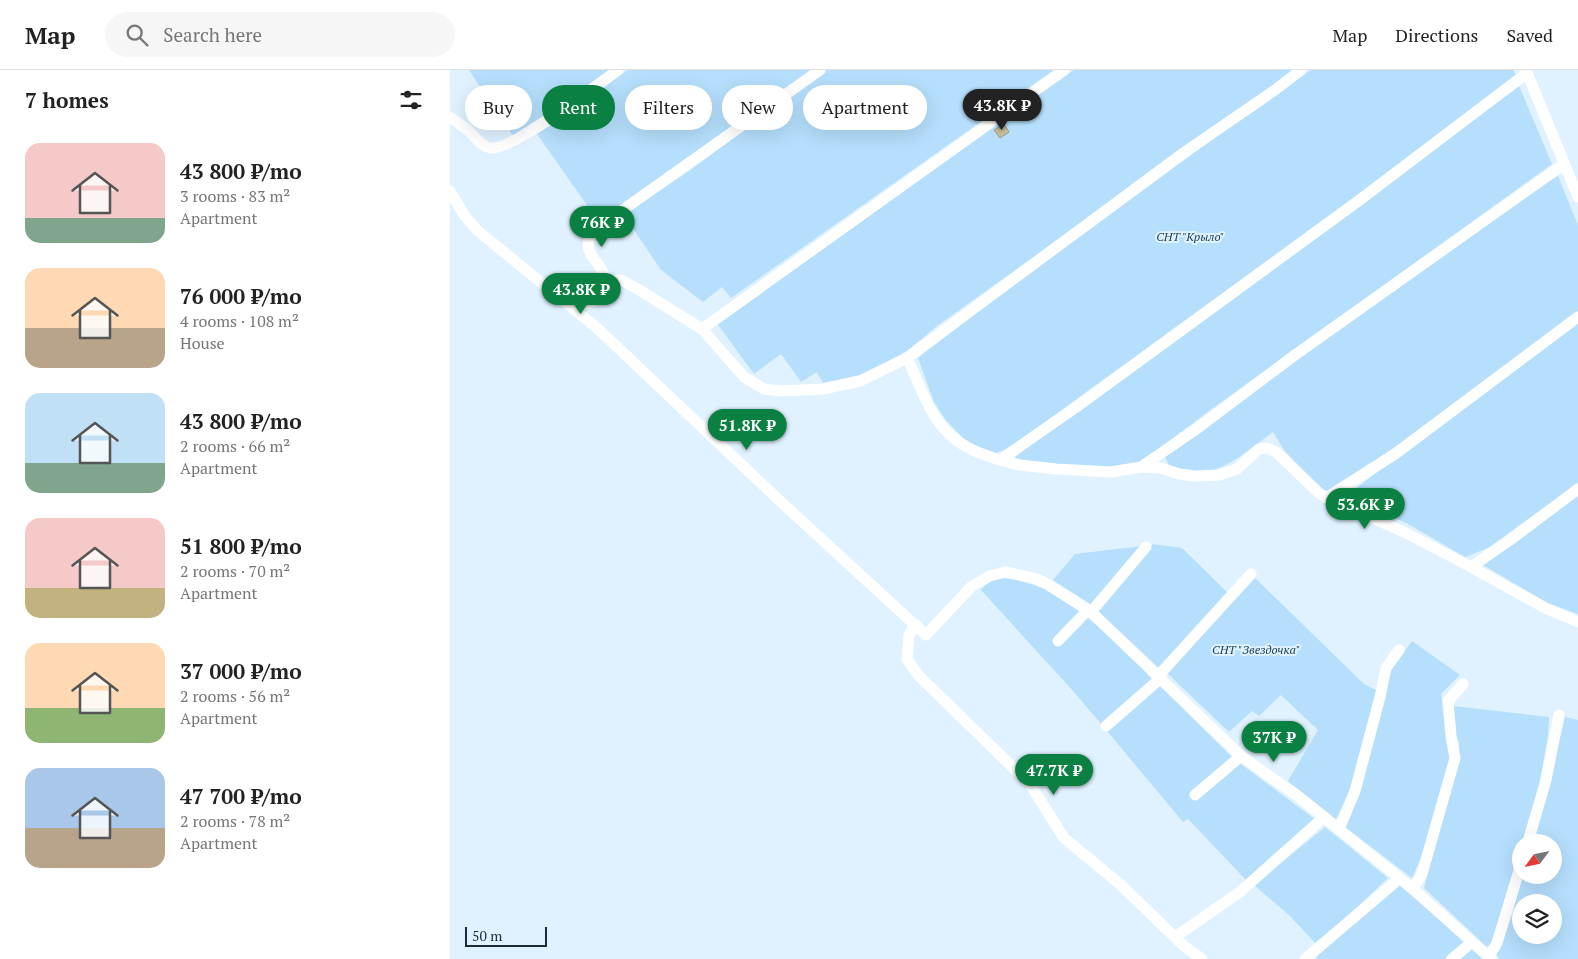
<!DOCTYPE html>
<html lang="en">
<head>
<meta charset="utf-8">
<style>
  body { margin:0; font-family:"PT Serif",serif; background:#f6f6f6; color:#222; height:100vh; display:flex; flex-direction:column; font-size:19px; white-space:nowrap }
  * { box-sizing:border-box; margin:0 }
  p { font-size:16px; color:#767676 }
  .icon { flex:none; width:28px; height:28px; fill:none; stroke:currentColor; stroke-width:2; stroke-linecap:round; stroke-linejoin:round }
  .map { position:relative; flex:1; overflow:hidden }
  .sheet { display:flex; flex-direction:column; background:#fff; width:450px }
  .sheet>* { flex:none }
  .hud { position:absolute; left:15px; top:15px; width:475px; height:45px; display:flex; gap:10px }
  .needle { width:32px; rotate:237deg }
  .tools { position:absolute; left:1062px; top:764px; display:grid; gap:10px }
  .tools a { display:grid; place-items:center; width:50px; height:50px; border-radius:50%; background:#fff; box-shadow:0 5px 20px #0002; font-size:25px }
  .scale { position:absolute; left:15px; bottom:12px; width:82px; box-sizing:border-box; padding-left:5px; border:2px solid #1f2a32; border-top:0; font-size:14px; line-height:18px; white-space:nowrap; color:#1f2a32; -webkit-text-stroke:4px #e0f2ff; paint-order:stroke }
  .price { position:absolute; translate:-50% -42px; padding:0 11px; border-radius:18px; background:#0b8043; color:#fff; font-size:16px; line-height:32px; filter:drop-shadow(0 1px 2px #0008) }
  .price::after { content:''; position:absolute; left:50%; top:30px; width:15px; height:11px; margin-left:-8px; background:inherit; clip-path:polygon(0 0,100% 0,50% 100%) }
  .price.current { background:#222; color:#fff }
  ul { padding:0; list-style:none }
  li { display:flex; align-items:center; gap:15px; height:125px; padding:0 25px }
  li span { display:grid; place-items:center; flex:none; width:140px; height:100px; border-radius:15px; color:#555 }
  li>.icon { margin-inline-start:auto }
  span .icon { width:60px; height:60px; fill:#fffc; stroke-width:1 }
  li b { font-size:21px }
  h2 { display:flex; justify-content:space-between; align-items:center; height:60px; padding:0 25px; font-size:21px }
  .pill { padding:0 18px; border-radius:22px; background:#fff; box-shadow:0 5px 20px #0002; font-size:18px; line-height:45px }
  .pill.current { background:#0b8043; color:#fff }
  header { display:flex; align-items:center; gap:30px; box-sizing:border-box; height:70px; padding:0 25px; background:#fff; border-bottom:1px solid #e0e0e0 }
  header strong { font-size:24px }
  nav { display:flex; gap:28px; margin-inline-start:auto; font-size:18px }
  .search { width:350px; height:45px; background:#f6f6f6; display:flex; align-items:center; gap:12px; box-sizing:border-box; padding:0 18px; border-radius:28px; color:#767676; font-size:19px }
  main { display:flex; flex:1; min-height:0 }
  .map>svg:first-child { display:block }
  .green { fill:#b5dffc; fill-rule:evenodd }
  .building { fill:#c5bc9d; stroke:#a39a7c }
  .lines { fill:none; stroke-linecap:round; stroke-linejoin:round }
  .minor { stroke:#fff; stroke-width:11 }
  .labels { text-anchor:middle; stroke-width:4; stroke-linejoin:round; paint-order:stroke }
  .park-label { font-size:12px; font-style:italic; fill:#1a3e55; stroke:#e0f2ff }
</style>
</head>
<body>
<header>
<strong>Map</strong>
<div class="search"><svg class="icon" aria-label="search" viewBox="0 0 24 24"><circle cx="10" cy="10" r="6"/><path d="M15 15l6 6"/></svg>Search here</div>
<nav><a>Map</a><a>Directions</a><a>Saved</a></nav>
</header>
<main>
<section class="sheet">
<h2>7 homes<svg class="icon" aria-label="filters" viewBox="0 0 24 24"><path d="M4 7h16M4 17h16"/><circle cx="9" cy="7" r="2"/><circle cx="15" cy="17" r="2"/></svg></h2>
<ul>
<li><span style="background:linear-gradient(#f6c9c9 75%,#7fa58c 0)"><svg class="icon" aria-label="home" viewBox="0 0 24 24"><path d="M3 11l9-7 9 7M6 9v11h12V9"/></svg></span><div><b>43 800 ₽/mo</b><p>3 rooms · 83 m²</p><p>Apartment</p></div></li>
<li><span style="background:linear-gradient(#ffd9b3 60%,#b9a48a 0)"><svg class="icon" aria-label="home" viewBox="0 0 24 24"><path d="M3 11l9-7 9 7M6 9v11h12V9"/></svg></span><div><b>76 000 ₽/mo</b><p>4 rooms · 108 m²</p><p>House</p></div></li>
<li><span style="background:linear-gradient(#bfe0f5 70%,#7fa58c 0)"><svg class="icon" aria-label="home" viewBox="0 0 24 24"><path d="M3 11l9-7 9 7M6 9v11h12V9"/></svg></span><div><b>43 800 ₽/mo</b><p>2 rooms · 66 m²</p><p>Apartment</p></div></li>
<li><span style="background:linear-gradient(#f6c9c9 70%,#c2b280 0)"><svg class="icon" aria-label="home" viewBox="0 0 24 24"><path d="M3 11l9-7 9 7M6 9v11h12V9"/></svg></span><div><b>51 800 ₽/mo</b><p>2 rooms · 70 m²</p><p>Apartment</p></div></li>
<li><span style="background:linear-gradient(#ffd9b3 65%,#8fb573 0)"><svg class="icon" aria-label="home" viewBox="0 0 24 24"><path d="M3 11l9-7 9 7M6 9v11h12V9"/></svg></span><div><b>37 000 ₽/mo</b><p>2 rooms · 56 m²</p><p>Apartment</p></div></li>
<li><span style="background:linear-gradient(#a9c7e8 60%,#b9a48a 0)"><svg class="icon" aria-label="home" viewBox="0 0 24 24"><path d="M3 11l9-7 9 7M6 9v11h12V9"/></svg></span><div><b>47 700 ₽/mo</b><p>2 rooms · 78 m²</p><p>Apartment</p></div></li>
</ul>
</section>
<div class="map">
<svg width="1128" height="889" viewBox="0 0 1128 889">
  <rect width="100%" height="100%" fill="#e0f2ff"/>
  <!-- green -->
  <g class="green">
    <polygon points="19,0 160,0 63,66"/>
    <polygon points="178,0 363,0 148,151 85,61"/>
    <polygon points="377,0 604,0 281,228 272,217 253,232 211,200 174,145 239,101"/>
    <polygon points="624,0 844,0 487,256 457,281 415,304 373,313 367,302 351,312 331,284 304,304 266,252"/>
    <polygon points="861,0 1063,0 1066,5 1009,51 559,378 544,384 519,374 495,349 484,332 468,288 530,240 789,50"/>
    <polygon points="1069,16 1102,94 763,338 691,392 669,398 570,392 565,387"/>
    <path d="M1108,106L1128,155V242L952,372L882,421H875L868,416L834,380L823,362C806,374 786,392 766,399C756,404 730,400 719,395L715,387L800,322L1063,133Z"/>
    <polygon points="1128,253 1128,413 1038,478 1015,487 960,455 898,425 936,395"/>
    <polygon points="1128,424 1128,544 1098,533 1033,495"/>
    <polygon points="703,474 732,478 779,524 709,598 647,540"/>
    <polygon points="692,476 642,535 603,510 625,484"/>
    <path d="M542,508C549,508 556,508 562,509C580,513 623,526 630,544L637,547L673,578L703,610L652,655L623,621L531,520Z"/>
    <polygon points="805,508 914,614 928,621 900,723 886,749 838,711 868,660 831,625 809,646 802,641 779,662 716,602"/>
    <polygon points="962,571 1010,605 991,624 1000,691 974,781 962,808 895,757 941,600"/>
    <polygon points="709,615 783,688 866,750 797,811 738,749 733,752 657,661"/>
    <polygon points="1003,636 1099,647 1098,665 1089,716 1041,875 1036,876 974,818 993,743 1009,688 1009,671 1004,669"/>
    <path d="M1115,647L1128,650V889H1050L1046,885L1060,851L1073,805H1104V772H1082L1099,711ZM1071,832H1104V865H1071Z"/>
    <polygon points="875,757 938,808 867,875 839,845 804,815"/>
    <polygon points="948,814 1015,872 994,889 868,889 866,887"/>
    <polygon points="1021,878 1033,889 1008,889"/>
  </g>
  <!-- building -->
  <polygon class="building" points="554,54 559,62 550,68 544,60"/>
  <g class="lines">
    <!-- minor -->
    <g class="minor">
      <polyline points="1076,0 1128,127"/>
      <path d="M0,47C6,52 13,56 19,61C25,67 31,76 40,78C62,81 146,16 168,0"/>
      <polyline points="0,121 14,145 28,161 146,257 330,431 476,565 522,516 540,506 555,502 565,504 587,509 597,514 641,542 791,686 849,727 963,819 1041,889"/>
      <path d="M157,214C156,210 155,205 153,202C144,186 131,181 143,161L370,0"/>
      <polyline points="123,237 134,235 144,231 157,214 166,210 173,211 186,218 252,259 294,307 314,319 331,321 373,319 410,311 457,288 732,84 825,20 851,0"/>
      <polyline points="252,259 614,0"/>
      <path d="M457,288C473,320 482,359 517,377C527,383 538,386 550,390L625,338L907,132L1077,3"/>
      <polyline points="550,390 570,395 606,399 661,402 691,397 745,360 845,285 1114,94"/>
      <polyline points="691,397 711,398 729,404 744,406 770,405 787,399 809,379 817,378 826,382 870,424 956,463 1021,497 1060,470 1128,419"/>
      <polyline points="876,428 945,384 1128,247"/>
      <polyline points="1021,497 1097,539 1128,552"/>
      <polyline points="641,542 696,477"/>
      <polyline points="465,554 459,565 457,589 468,605 580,714 614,768 671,815 734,876 752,889"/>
      <polyline points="608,571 638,540"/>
      <polyline points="709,605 801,504"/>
      <polyline points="656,656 711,608"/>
      <polyline points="745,725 791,686"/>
      <polyline points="889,759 905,721 930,627 936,598 949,580"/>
      <polyline points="1078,772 1096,710 1109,645"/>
      <polyline points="963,819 972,804 1005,688 1001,666 998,631 1013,614"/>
      <polyline points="725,867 790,822 874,747"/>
      <polyline points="1039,887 1047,873 1071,794"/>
      <polyline points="855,889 949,809"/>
      <polyline points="1002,889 1022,872"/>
    </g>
  </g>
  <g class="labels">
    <!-- park labels -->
    <g class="park-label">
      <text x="740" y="171">СНТ "Крыло"</text>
      <text x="806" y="584">СНТ "Звездочка"</text>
    </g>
  </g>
</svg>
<div class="tools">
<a><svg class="needle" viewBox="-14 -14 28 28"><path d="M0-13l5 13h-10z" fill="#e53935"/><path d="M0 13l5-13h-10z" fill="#767676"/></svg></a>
<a><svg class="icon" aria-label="layers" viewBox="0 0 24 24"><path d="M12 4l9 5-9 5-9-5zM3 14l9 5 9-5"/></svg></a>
</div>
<div class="scale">50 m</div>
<b class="price current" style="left:552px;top:61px">43.8K ₽</b>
<b class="price" style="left:152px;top:178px">76K ₽</b>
<b class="price" style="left:131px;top:245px">43.8K ₽</b>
<b class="price" style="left:297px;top:381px">51.8K ₽</b>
<b class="price" style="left:915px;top:460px">53.6K ₽</b>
<b class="price" style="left:824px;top:693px">37K ₽</b>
<b class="price" style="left:604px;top:726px">47.7K ₽</b>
<div class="hud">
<a class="pill">Buy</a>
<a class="pill current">Rent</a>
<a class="pill">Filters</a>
<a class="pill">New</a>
<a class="pill">Apartment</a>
</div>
</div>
</main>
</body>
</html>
